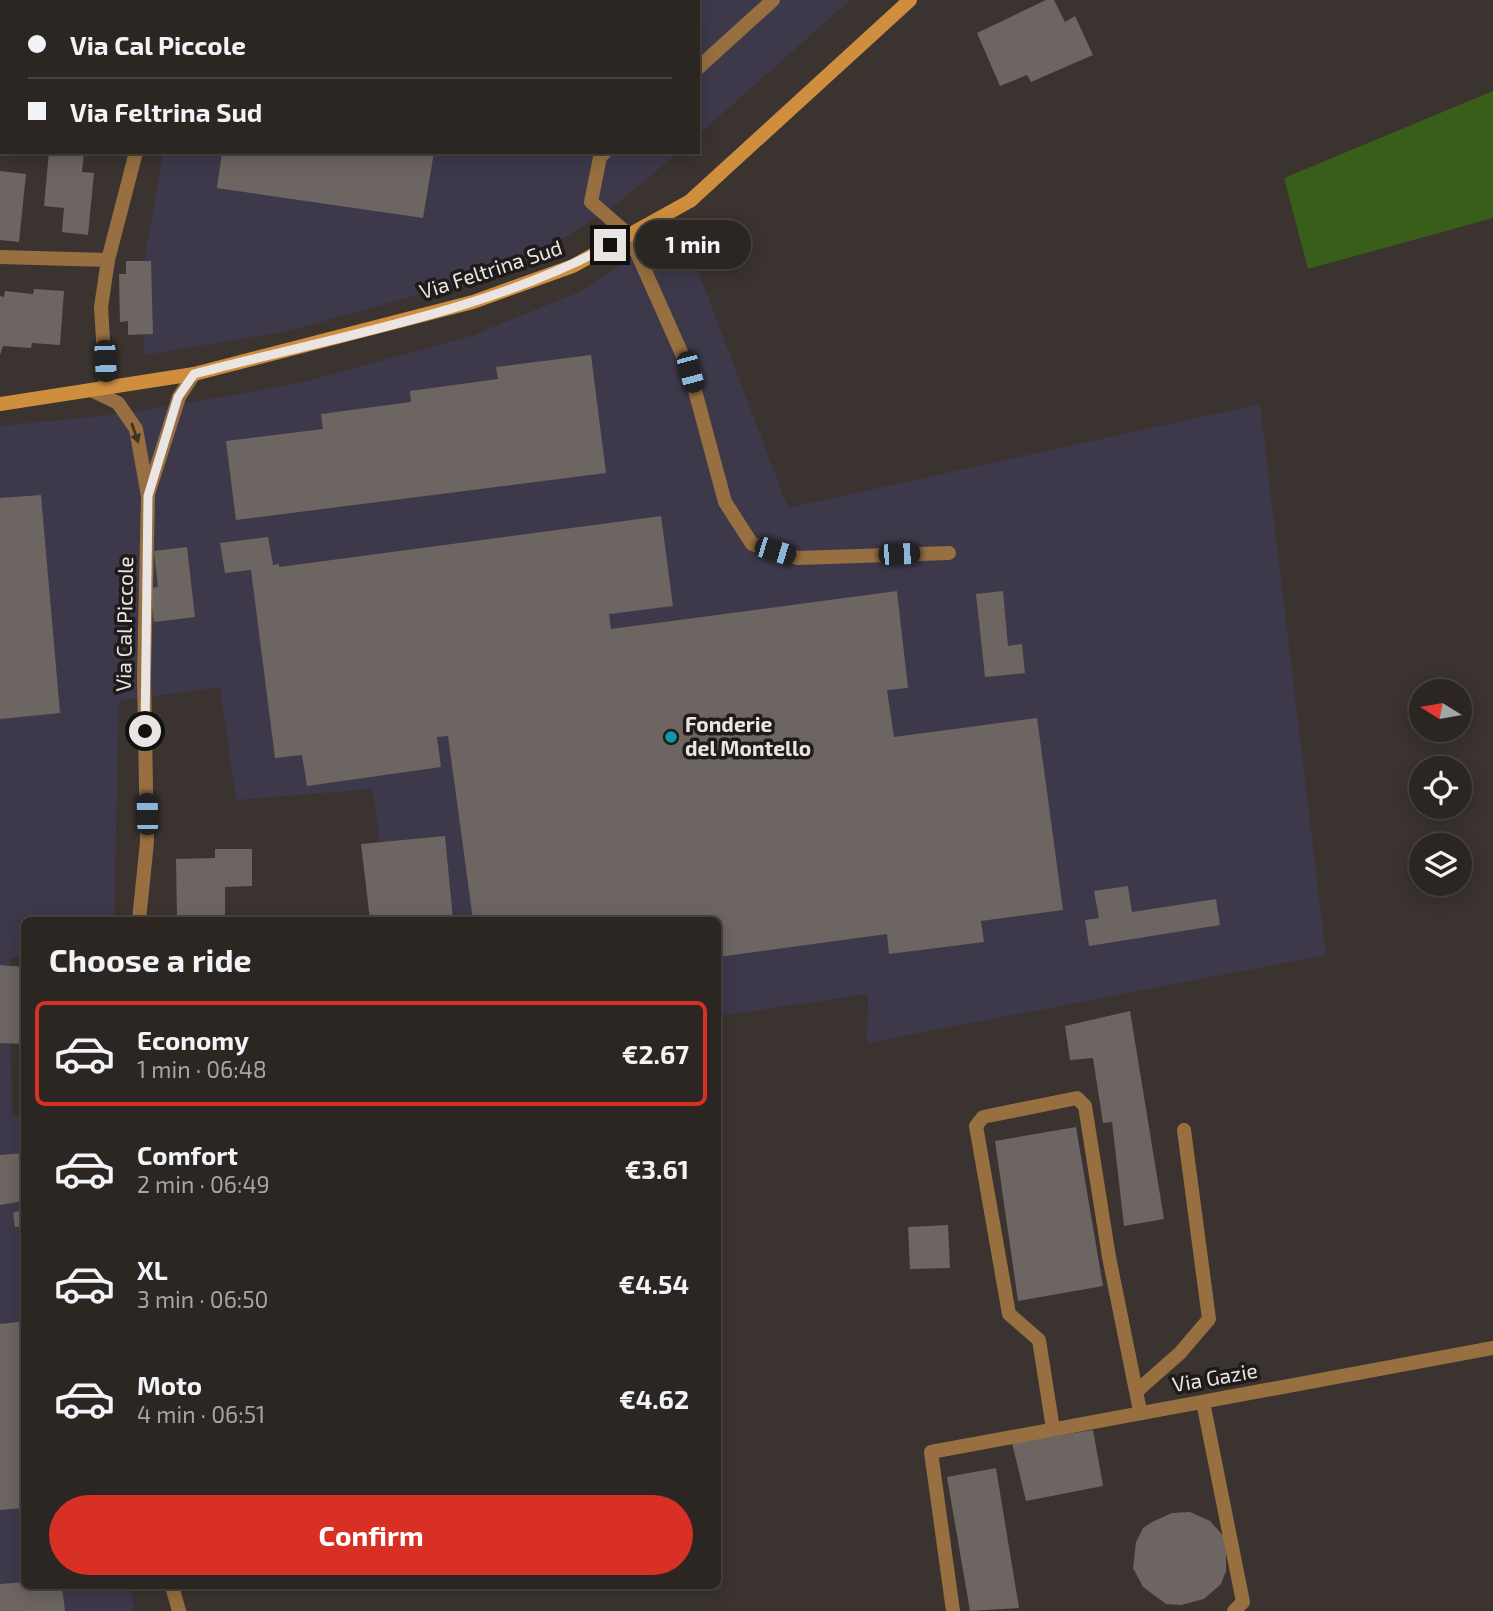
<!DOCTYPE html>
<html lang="en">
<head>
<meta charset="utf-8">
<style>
	:root { --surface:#2c2623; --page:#342e2b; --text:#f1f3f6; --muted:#a6a5a6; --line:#484341; --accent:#d93025 }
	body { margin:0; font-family:"Exo 2",sans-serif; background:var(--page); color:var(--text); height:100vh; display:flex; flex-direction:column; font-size:26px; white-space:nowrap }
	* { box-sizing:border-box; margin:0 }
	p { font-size:23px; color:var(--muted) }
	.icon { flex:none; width:38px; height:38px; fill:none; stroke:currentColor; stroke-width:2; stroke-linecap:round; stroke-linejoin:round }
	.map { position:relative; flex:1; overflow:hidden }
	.panel { position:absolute; left:21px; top:917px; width:700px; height:672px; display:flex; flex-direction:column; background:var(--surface); border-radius:10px; box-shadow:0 4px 18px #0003,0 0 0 2px var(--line) }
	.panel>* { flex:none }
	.hud { position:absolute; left:0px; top:0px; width:700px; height:154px; box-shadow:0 4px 18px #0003,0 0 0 2px var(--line); display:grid; align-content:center; height:154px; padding:0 28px; background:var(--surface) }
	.needle { width:46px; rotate:281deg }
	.tools { position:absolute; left:1409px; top:679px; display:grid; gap:14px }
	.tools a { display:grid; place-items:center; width:63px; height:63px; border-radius:50%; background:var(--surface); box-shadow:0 4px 18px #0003,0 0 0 2px var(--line); font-size:35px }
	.end { position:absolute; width:32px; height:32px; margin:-16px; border:9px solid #eae5e3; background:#111; box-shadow:0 0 0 4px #111 }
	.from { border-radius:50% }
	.bubble { position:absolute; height:49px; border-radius:24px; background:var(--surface); box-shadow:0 4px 18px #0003,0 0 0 2px var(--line); font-size:23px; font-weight:700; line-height:49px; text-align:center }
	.car { position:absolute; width:21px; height:42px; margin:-21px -10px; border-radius:9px; box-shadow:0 0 5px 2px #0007; background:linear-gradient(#222 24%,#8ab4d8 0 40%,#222 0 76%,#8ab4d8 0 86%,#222 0) }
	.hud b { display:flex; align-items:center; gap:24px; height:66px; font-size:26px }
	.hud b+b { border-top:2px solid var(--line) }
	.hud i { width:18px; height:18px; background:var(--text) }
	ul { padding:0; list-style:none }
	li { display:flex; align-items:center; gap:21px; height:105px; margin:0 14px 10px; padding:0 14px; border:4px solid transparent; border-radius:10px }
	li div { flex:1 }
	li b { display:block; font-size:26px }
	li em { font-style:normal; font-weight:700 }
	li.active { border-color:var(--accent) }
	li>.icon { width:63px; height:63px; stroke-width:1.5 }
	h2 { padding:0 28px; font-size:32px; line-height:84px }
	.action { display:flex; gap:14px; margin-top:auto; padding:14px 28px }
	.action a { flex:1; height:80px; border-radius:42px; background:var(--accent); color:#fff; font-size:28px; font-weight:700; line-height:80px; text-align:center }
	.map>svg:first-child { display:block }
	.industrial { fill:#3d394b }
	.green { fill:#385e19 }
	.building { fill:#6c6561 }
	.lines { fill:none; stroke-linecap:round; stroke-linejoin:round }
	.lane { stroke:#976f40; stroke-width:14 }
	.street { stroke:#976f40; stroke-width:14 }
	.secondary { stroke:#cf8e3e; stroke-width:14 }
	.oneway { fill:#423425 }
	.route { stroke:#eae5e3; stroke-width:9 }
	.culture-dot { fill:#0f9aa8; stroke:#1e1b1a; stroke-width:2.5 }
	.labels { text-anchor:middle; stroke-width:7; stroke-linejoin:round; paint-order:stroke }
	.street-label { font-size:21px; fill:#eae5e3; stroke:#1e1b1a }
	.poi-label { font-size:21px; font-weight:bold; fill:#eae5e3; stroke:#1e1b1a; text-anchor:start }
</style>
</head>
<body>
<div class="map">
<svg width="1493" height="1611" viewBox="0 0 1493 1611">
	<rect width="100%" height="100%" fill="#3a332f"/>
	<g class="industrial">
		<polygon points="196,0 850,0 698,135 698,2"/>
		<polygon points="163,152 679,152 618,203 554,244 453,285 288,331 144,355 143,268"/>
		<polygon points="680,223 788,508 1260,404 1326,955 867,1043 868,994 718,1016 718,920 392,920 372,789 236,800 220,687 119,701 114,920 24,920 24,955 10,959 12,1115 24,1118 24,1204 20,1205 24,1273 24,1586 131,1586 134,1611 0,1611 0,426 129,413 300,383 471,336 579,292 650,247"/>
	</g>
	<polygon class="green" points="1493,91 1493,218 1308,269 1284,178"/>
	<g class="building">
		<polygon points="1046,0 1054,0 1065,22 1075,16 1093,55 1031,82 1027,75 1000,86 977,33"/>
		<polygon points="49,152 84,152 82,172 94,173 88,235 62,232 64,208 44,206"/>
		<polygon points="222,152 434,152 423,218 217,188"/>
		<polygon points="0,171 26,174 19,242 0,240"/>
		<polygon points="126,261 151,261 153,334 128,335 128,321 120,322 119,274 126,274"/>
		<polygon points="34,289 64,291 60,345 32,343 31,348 3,346 0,355 0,296 4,297 5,291 33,294"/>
		<polygon points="591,355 606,473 236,520 226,441 323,429 321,414 411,402 410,391 498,379 496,367"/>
		<polygon points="41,495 60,713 0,719 0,498"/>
		<polygon points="661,516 673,606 609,614 611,629 897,591 908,688 887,690 894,737 1037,718 1063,910 981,921 984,942 889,954 887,934 718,957 718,920 473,920 448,736 437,737 441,767 307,786 302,755 275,758 251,570 225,573 220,543 268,537 273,565 279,564 279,567"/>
		<polygon points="187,547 195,617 154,622 150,588 158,587 154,551"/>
		<polygon points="1003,591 1008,646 1022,644 1025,673 985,677 976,594"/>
		<polygon points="445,836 453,920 370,920 361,844"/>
		<polygon points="215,849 252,849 252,886 225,887 225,920 177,920 176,859 215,858"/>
		<polygon points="1128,886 1132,912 1216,899 1220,925 1089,946 1085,920 1099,918 1094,891"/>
		<polygon points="0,965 24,967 24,1044 0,1043"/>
		<polygon points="1130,1011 1164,1219 1124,1226 1112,1122 1103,1123 1093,1058 1070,1060 1065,1026"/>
		<polygon points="1076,1127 1103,1286 1018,1301 995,1141"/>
		<polygon points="24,1153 24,1201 0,1205 0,1155"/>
		<polygon points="24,1204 24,1227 15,1227 13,1213 21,1210 21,1205"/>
		<polygon points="948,1225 950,1268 910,1269 908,1227"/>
		<polygon points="19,1322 24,1383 24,1508 0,1510 0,1324"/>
		<polygon points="1093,1430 1103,1486 1026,1501 1012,1443"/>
		<polygon points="996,1468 1019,1608 970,1611 947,1477"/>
		<polygon points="1190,1512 1210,1521 1226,1539 1226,1571 1221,1584 1204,1599 1181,1605 1166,1604 1143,1587 1133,1568 1136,1542 1143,1528 1152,1522 1172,1513"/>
		<polygon points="24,1582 24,1586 62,1586 65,1611 0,1611 0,1584"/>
	</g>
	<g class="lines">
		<g class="lane">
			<polyline points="698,68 773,0"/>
			<polyline points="605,152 600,157 591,202 629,235 690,372 725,502 752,544 798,558 949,553"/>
			<polyline points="1138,1390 1180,1353 1209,1319 1184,1130"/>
			<polyline points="1203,1402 1243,1602 1234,1611"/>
			<polyline points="1053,1429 1039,1340 1009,1314 976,1126 983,1117 1077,1098 1085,1106 1109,1257 1140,1411"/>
			<polyline points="953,1611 931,1452 1493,1348"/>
		</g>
		<g class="street">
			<polyline points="174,2 174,0"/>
			<polyline points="0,10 2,10"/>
			<polyline points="0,257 108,260"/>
			<polyline points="106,388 101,307 108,260 136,152"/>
			<polyline points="91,390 118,403 136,429 148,496 144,676 147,842 139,920"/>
			<polyline points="148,494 179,397 194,374"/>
			<polyline points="172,1586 179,1611"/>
		</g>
		<polyline class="secondary" points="0,404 194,374 473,302 573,266 690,201 910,0"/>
	</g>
	<defs><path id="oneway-solid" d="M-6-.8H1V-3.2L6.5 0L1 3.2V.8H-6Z" transform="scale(1.75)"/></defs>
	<use class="oneway" href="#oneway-solid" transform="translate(135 433) rotate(71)"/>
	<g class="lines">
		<path class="route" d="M145,731L148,496L178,397L194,374C329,338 488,312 610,245"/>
	</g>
	<circle class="culture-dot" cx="671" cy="737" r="7"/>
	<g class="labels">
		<g class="street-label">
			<text transform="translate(491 270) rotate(-18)" y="7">Via Feltrina Sud</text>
			<text transform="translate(125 624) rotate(-89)" y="7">Via Cal Piccole</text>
			<text transform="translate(1215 1378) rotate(-10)" y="7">Via Gazie</text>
		</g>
		<g class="poi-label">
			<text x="685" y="732">Fonderie<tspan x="685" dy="24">del Montello</tspan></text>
		</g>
	</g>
</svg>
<div class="tools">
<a><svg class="needle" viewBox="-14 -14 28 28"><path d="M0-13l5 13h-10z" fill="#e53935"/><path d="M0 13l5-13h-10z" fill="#a6a5a6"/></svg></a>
<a><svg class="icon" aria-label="locate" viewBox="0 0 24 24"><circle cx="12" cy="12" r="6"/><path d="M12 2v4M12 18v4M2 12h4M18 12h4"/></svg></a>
<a><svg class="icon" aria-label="layers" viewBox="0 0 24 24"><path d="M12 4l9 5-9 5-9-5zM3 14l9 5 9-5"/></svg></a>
</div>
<i class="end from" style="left:145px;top:731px"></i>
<i class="end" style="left:610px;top:245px"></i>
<div class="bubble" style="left:635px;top:220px;width:116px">1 min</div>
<i class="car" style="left:105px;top:361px;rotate:177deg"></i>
<i class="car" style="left:690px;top:372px;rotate:165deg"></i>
<i class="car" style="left:775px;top:551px;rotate:107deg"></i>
<i class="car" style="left:899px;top:554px;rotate:88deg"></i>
<i class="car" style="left:147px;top:814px;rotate:359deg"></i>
<div class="hud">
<b><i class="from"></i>Via Cal Piccole</b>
<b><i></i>Via Feltrina Sud</b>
</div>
<section class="panel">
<h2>Choose a ride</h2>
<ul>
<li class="active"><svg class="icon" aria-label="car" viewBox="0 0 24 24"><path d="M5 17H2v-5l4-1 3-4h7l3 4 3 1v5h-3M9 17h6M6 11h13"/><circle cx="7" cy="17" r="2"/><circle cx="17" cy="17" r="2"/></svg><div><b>Economy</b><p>1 min · 06:48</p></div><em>€2.67</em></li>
<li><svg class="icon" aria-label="car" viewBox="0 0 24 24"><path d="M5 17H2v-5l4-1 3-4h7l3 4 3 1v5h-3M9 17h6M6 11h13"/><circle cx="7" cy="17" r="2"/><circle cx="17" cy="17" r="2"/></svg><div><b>Comfort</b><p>2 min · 06:49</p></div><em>€3.61</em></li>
<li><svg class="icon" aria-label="car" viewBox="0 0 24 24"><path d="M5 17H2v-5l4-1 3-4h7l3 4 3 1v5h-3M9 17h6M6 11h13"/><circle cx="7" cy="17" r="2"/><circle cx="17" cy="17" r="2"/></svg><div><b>XL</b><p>3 min · 06:50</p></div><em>€4.54</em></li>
<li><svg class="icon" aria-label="car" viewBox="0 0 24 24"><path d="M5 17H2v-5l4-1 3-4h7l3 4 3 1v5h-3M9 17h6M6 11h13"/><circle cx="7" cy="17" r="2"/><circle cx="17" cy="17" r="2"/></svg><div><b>Moto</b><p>4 min · 06:51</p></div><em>€4.62</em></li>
</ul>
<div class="action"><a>Confirm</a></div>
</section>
</div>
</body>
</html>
